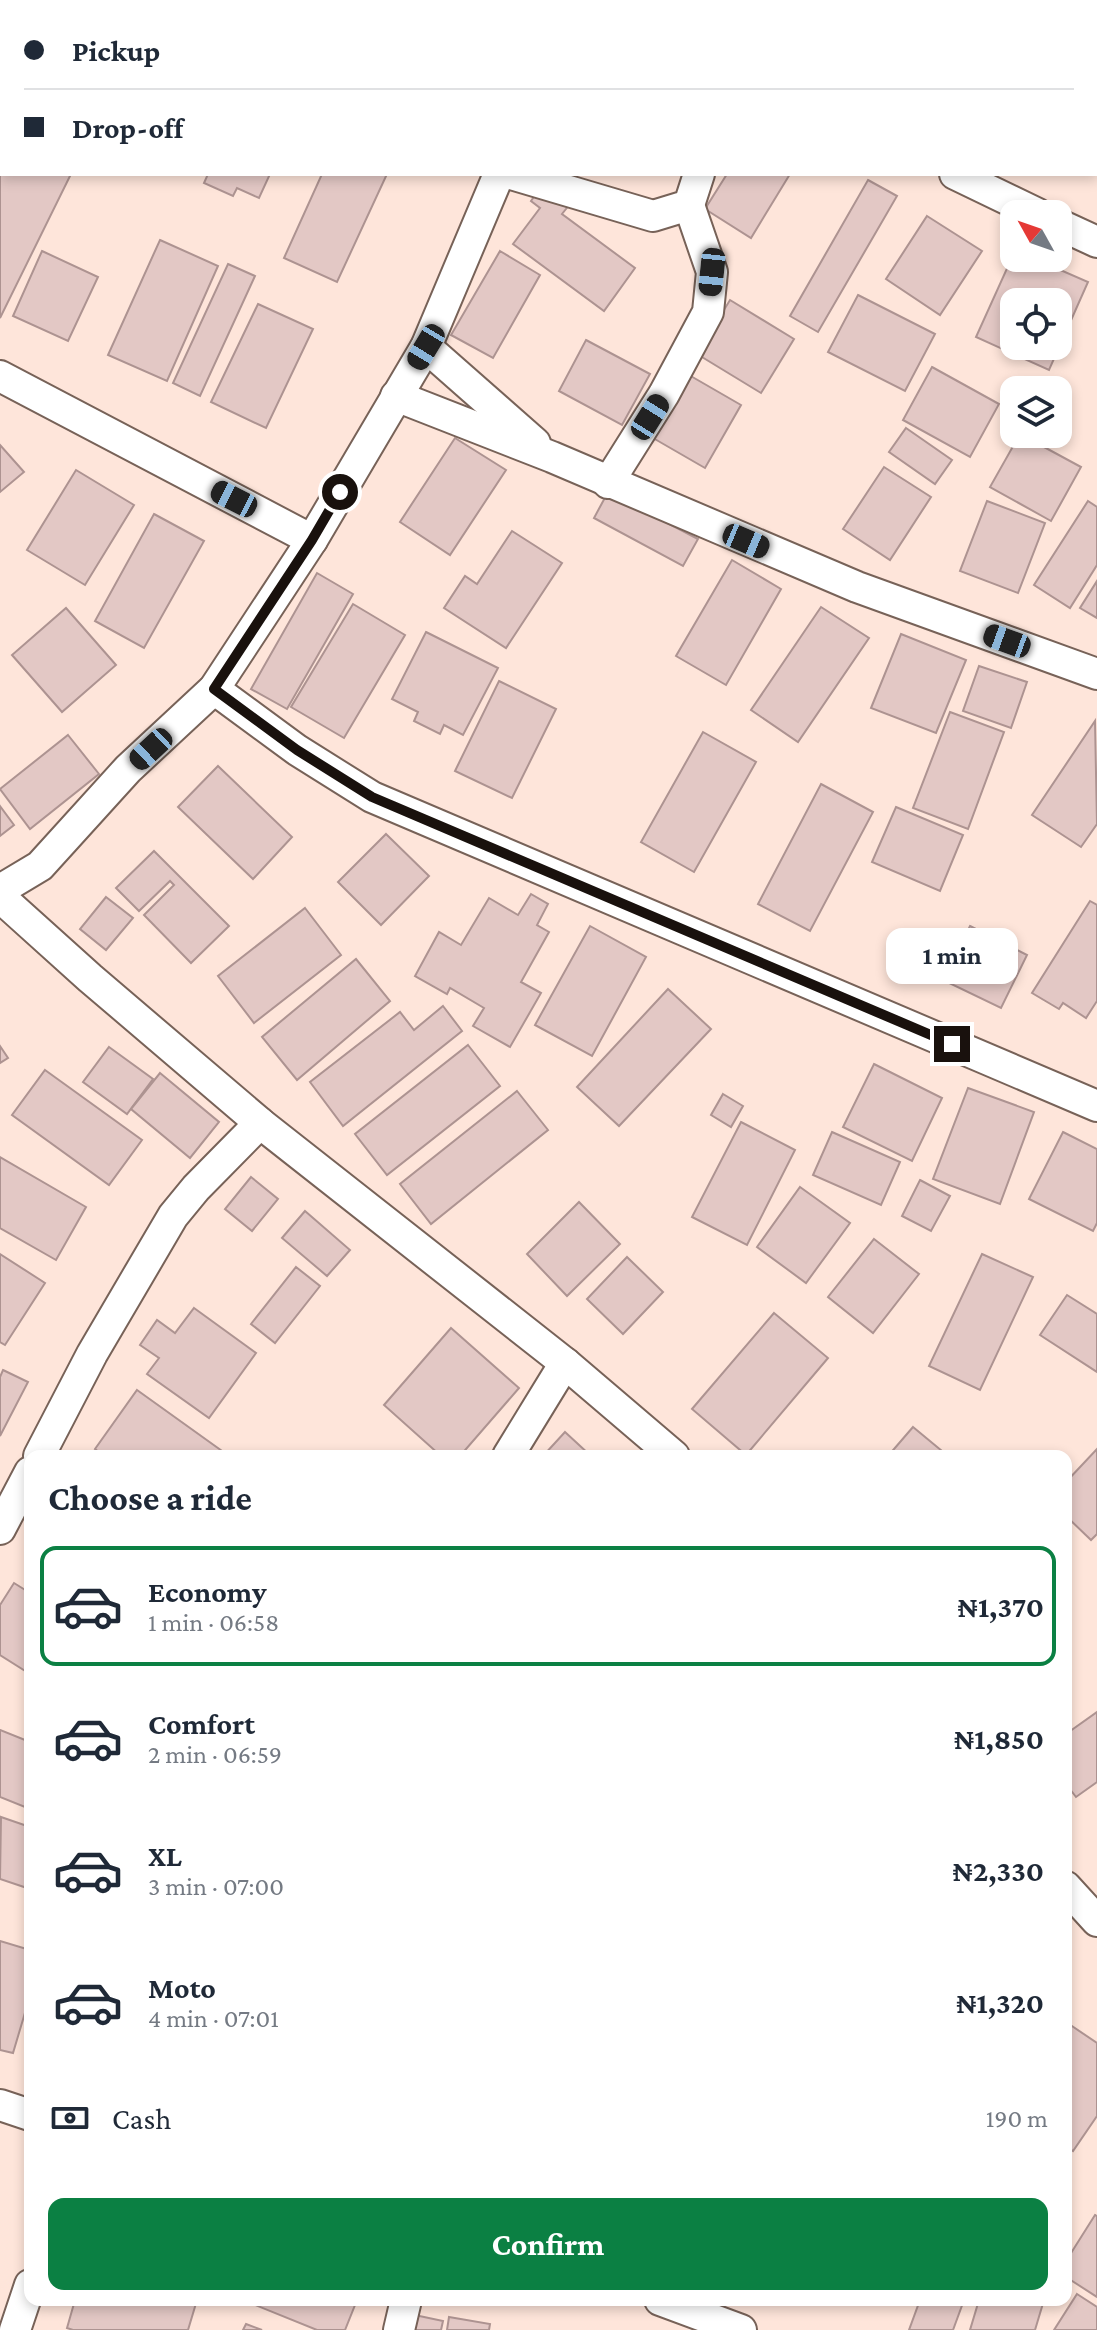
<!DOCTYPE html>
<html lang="en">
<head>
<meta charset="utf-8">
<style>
	:root { --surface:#fff; --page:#f6f6f7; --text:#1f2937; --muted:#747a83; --line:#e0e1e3; --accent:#0b8043 }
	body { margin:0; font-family:"Crimson Pro",serif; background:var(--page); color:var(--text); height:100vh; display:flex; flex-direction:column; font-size:30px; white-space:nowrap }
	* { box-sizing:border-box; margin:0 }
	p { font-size:26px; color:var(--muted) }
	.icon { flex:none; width:44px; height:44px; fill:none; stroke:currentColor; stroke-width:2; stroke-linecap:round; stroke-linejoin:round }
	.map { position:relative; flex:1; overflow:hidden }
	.drawer { position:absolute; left:24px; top:1450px; width:1048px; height:856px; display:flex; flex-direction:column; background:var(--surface); border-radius:16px; box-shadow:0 4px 12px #0003 }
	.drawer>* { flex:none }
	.top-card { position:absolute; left:0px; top:0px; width:1098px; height:176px; box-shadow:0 4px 12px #0003; display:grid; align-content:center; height:176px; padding:0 24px; background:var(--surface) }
	.needle { width:52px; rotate:310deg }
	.controls { position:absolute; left:1000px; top:200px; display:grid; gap:16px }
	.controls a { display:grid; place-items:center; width:72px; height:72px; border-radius:16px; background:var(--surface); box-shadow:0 4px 12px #0003; font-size:40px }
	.end { position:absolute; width:36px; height:36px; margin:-18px; border:10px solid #19110d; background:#fff; box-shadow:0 0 0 4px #fff }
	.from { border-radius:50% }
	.bubble { position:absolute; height:56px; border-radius:16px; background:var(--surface); box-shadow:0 4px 12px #0003; font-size:26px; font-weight:700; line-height:56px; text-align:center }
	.car { position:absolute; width:24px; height:48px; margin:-24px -12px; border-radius:10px; box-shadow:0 0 6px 2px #0007; background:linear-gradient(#222 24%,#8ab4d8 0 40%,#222 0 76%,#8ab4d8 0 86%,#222 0) }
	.top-card b { display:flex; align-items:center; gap:28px; height:76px; font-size:30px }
	.top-card b+b { border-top:2px solid var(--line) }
	.top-card i { width:20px; height:20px; background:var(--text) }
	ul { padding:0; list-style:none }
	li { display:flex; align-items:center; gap:24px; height:120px; margin:0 16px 12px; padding:0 8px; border:4px solid transparent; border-radius:16px }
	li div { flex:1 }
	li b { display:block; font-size:30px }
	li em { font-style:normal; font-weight:700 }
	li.active { border-color:var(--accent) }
	li>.icon { width:72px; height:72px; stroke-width:1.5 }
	h2 { padding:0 24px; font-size:36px; line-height:96px }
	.pay { display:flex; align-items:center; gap:20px; height:88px; padding:0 24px; font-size:30px }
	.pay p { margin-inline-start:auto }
	.button { display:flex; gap:16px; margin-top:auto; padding:16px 24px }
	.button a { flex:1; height:92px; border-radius:16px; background:var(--accent); color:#fff; font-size:32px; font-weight:700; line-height:92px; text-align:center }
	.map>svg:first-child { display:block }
	.building { fill:#e3c8c5; stroke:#ad9391; stroke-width:2; fill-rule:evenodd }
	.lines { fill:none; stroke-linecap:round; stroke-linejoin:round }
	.minor-casing { stroke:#776258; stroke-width:34 }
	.minor { stroke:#fff; stroke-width:30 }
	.route { stroke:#19110d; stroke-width:10 }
</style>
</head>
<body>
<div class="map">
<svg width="1097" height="2330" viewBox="0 0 1097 2330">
	<rect width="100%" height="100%" fill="#fee5da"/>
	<g class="building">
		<polygon points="278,0 334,0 332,2"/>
		<polygon points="352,0 398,0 351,2"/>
		<polygon points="495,0 566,0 494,2"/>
		<polygon points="697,0 760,0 696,2"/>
		<polygon points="800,0 857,0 861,2 799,2"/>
		<polygon points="1096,49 1097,49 1096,155"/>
		<polygon points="0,124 2,174 71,174 0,318"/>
		<polygon points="208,174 270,174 259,198 237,188 233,196 204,183"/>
		<polygon points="322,174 387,174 337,282 284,258"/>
		<polygon points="727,174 790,174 751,238 705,209"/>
		<polygon points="868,180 897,196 818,332 790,316"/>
		<polygon points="543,184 570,204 562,214 635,268 604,311 513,244 540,208 531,201"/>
		<polygon points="927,216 982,251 940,315 886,279"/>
		<polygon points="160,240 218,266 167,381 108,355"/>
		<polygon points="42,251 98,277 68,341 13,316"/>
		<polygon points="500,251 540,275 493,358 451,335"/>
		<path d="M1014,253V258H1033L1088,282L1049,370L976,337ZM1014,302H1058V346H1014Z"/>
		<polygon points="228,264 255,276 200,396 173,383"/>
		<polygon points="858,295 935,334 905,391 828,352"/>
		<polygon points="730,300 794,339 761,393 697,354"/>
		<polygon points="258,304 313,329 266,428 211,402"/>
		<polygon points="586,340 650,374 622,425 559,391"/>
		<polygon points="932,367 999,404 970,457 903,420"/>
		<polygon points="689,375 741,405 705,468 653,438"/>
		<polygon points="906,428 952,460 935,484 889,452"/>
		<polygon points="1020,434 1081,467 1051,521 990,487"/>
		<polygon points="455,438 506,470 450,555 400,522"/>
		<polygon points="0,445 24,472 0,492"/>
		<polygon points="884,467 931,497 890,560 843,529"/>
		<polygon points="76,470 134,505 85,585 27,550"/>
		<polygon points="608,492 698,539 683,566 594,518"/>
		<polygon points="987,501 1045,523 1018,593 960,571"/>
		<polygon points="1088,501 1097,507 1097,565 1070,608 1034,585"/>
		<polygon points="154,514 204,541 144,648 95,621"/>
		<polygon points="512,531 562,563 506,648 444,608 465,576 477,584"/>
		<polygon points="732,560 781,589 726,685 676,656"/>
		<polygon points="317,573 353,594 287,709 251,689"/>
		<polygon points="1097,581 1097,618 1080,608"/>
		<polygon points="353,604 405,635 344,738 291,707"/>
		<polygon points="821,607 869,638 798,742 751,710"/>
		<polygon points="66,608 116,665 62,712 12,655"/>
		<polygon points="426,632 498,668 463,735 444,725 440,734 414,721 418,712 392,699"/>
		<polygon points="901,634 966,660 936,733 871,708"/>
		<polygon points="979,666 1027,682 1011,728 963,711"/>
		<polygon points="499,681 556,709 512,798 455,771"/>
		<polygon points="950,712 1004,732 968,829 913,808"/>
		<polygon points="1095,721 1097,824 1081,847 1032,815"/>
		<polygon points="703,732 756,762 694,872 641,842"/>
		<polygon points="68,735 99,774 30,829 0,789"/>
		<polygon points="218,766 292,837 253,879 178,807"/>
		<polygon points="821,784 873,812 810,931 758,904"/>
		<polygon points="0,806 14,825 0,836"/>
		<polygon points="896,807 963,835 940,891 872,862"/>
		<polygon points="386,834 429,876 381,925 338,882"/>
		<polygon points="154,851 229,926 191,963 144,915 174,885 170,881 139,911 116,888"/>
		<polygon points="531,894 548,904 537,925 549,932 521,982 541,993 510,1047 473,1026 484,1008 450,988 447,994 415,976 439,932 461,945 489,898 518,915"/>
		<polygon points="106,897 133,918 106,950 80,929"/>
		<polygon points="1090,901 1097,905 1097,1001 1086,1018 1063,1003 1059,1009 1032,993"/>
		<polygon points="305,908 341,955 254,1023 218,976"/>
		<polygon points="590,926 646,957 592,1056 535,1025"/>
		<polygon points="970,926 1027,955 1001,1008 943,980"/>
		<polygon points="356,959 390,1001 297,1080 262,1037"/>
		<polygon points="668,989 711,1029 619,1126 577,1087"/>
		<polygon points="443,1006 462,1031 343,1126 310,1082 400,1012 414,1030"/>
		<polygon points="468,1045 500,1086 387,1175 355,1134"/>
		<polygon points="0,1046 8,1058 0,1063"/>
		<polygon points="109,1047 153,1079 127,1114 83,1082"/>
		<polygon points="874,1064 942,1098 912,1161 843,1127"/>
		<polygon points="45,1070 142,1140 109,1185 12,1115"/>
		<polygon points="160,1073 219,1122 190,1158 131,1109"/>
		<polygon points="968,1088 1034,1112 1000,1204 933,1179"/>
		<polygon points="517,1091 548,1130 431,1224 400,1184"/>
		<polygon points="723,1094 743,1106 731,1127 711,1115"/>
		<polygon points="741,1122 795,1150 747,1245 692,1217"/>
		<polygon points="832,1132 900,1162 881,1205 813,1175"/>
		<polygon points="1063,1132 1097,1149 1097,1223 1093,1231 1029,1199"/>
		<polygon points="0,1157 86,1207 56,1260 0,1228"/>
		<polygon points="251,1177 278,1199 252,1231 225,1209"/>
		<polygon points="920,1180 950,1196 931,1231 902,1216"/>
		<polygon points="800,1187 850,1223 806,1283 757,1247"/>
		<polygon points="579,1202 620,1244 567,1296 527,1254"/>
		<polygon points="305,1211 350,1250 327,1276 282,1238"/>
		<polygon points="874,1239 919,1274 873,1333 828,1297"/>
		<polygon points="0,1254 45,1283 5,1345 0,1342"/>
		<polygon points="982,1254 1033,1277 980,1390 929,1366"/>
		<polygon points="627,1257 663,1292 623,1334 587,1299"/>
		<polygon points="296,1267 320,1286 275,1343 251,1324"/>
		<polygon points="1067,1295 1097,1314 1097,1372 1040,1335"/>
		<polygon points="194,1308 256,1353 209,1418 147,1374 159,1358 140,1345 157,1320 175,1333"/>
		<polygon points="774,1313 828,1358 746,1455 692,1409"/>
		<polygon points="451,1328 519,1388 460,1456 441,1456 384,1405"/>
		<polygon points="3,1370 28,1382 0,1436 0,1377"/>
		<polygon points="137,1390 229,1456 104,1456 95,1449"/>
		<polygon points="913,1427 948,1456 888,1456"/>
		<polygon points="565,1432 591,1456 543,1456"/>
		<polygon points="1097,1449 1097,1534 1091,1540 1066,1516 1066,1482"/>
		<polygon points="14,1583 30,1593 30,1674 0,1655 0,1605"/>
		<polygon points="1097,1712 1097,1782 1076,1797 1066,1784 1066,1734"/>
		<polygon points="0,1730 30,1742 30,1809 0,1797"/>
		<polygon points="1,1817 30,1827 30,1889 0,1879"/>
		<polygon points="0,1941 30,1950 30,1996 13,2053 0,2050"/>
		<polygon points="1066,2022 1097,2043 1097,2116 1073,2151 1066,2146"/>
		<polygon points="1095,2215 1097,2216 1097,2297 1066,2277 1066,2261"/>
		<polygon points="1077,2294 1097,2307 1097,2330 1054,2330"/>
		<polygon points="75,2300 197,2300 188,2330 73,2330 67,2328"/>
		<polygon points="243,2300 357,2300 345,2330 317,2330"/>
		<polygon points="920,2300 964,2300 953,2330 909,2330"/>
		<polygon points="979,2300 1044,2300 1035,2330 970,2330"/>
		<polygon points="410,2314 443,2321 441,2330 407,2330"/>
		<polygon points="449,2317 490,2324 489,2330 447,2330"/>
		<polygon points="246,2324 262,2330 243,2330"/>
	</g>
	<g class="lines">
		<defs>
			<g id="minor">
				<polyline points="141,0 146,2"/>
				<polyline points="511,174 653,216 689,205 699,174"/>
				<polyline points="955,174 1038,214"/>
				<polyline points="1058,224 1097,242"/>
				<polyline points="426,347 535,443"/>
				<polyline points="0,376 312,540"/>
				<polyline points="396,396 552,457 857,587 1097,674"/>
				<polyline points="608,483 664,394 708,312 712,272 689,205"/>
				<polyline points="214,689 297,750 372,797 1097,1106"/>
				<polyline points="0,890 40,866 128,769 214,689 312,540 426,347 499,174"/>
				<polyline points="0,897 90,978 260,1123 565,1363 674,1456"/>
				<polyline points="39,1456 92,1354 173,1216 196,1188 260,1123"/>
				<polyline points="508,1456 565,1363"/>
				<polyline points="0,1529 30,1472"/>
				<polyline points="1066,1887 1097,1921"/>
				<polyline points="0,2105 30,2115"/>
				<polyline points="660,2300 741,2330"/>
				<polyline points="15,2330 30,2285"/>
				<polyline points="399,2330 406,2300"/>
			</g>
		</defs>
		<use href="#minor" class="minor-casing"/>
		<use href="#minor" class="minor"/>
	</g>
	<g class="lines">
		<polyline class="route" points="340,492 312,540 214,689 297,750 372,797 952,1044"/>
	</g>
</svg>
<div class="controls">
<a><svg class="needle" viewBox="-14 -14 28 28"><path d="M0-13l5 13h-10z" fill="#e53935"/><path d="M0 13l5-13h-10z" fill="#747a83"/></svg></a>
<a><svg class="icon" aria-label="locate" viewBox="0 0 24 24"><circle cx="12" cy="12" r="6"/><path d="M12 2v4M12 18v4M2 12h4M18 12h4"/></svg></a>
<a><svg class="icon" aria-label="layers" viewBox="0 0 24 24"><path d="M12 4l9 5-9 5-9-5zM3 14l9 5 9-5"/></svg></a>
</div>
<i class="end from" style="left:340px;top:492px"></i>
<i class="end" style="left:952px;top:1044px"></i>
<div class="bubble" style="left:886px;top:928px;width:132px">1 min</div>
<i class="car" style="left:712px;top:272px;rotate:186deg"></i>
<i class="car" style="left:426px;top:347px;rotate:211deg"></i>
<i class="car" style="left:650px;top:417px;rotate:32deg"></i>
<i class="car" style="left:234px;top:499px;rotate:297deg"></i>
<i class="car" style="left:746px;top:541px;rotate:113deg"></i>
<i class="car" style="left:1007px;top:641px;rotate:290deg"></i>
<i class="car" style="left:151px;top:749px;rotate:227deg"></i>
<div class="top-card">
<b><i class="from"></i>Pickup</b>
<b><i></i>Drop-off</b>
</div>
<section class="drawer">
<h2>Choose a ride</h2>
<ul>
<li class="active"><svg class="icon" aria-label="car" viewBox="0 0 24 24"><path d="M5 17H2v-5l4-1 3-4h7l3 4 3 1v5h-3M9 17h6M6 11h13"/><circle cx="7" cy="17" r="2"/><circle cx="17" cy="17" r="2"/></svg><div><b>Economy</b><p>1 min · 06:58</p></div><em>₦1,370</em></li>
<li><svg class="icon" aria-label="car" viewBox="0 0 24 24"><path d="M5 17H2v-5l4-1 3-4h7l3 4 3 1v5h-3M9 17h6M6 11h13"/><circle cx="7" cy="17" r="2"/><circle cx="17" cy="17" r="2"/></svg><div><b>Comfort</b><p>2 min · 06:59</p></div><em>₦1,850</em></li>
<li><svg class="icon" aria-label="car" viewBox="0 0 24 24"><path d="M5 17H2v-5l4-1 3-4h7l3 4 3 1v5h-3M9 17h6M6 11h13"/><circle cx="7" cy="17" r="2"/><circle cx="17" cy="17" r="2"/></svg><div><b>XL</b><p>3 min · 07:00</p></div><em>₦2,330</em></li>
<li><svg class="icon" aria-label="car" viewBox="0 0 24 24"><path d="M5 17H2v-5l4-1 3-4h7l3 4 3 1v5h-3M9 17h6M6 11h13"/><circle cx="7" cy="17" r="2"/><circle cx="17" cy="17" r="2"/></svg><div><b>Moto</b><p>4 min · 07:01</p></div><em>₦1,320</em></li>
</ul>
<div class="pay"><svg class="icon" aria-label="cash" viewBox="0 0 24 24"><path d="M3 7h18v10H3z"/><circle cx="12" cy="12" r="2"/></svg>Cash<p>190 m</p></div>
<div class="button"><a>Confirm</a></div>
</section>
</div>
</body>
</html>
